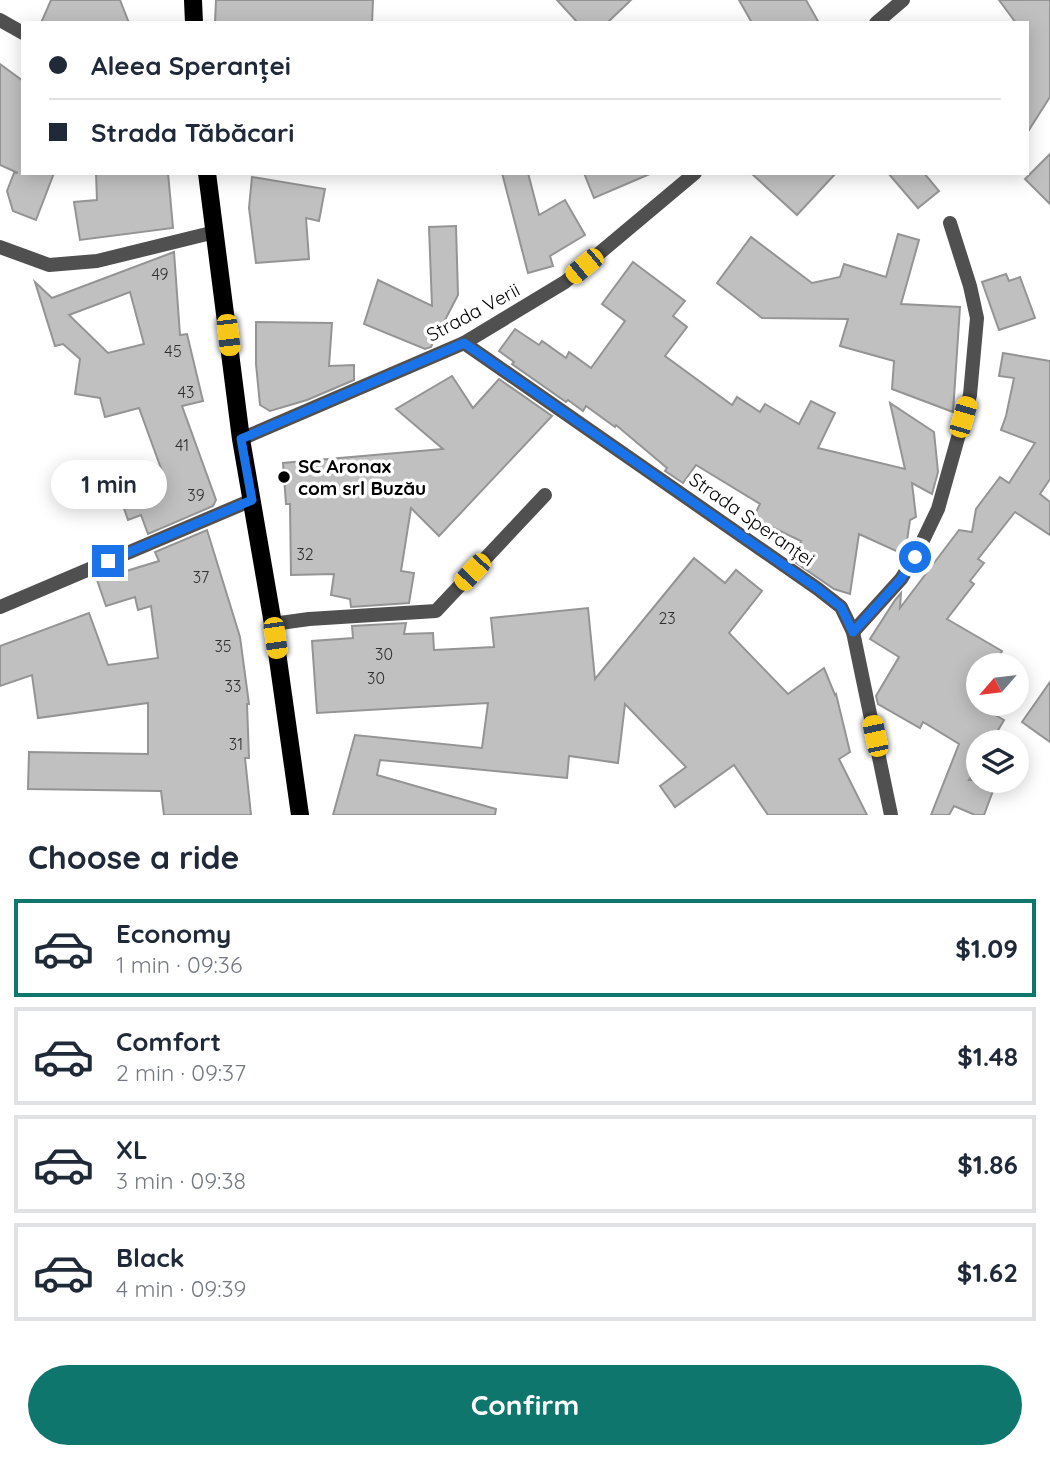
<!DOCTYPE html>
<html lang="en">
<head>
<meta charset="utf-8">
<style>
	:root { --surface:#fff; --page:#f6f6f7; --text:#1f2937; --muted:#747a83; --line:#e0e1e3; --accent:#0f766e }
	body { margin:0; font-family:Quicksand,sans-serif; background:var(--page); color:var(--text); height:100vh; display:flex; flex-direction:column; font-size:26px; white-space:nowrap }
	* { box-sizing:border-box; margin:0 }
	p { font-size:23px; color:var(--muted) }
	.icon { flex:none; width:38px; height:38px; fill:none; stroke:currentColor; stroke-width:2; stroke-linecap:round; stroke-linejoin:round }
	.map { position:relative; height:815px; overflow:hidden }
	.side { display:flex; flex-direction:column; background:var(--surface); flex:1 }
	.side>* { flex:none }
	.hud { position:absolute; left:21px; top:21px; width:1008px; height:154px; border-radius:0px; box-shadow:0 4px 18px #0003; display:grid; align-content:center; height:154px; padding:0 28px; background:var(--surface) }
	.needle { width:46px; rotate:242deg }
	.controls { position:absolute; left:966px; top:653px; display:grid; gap:14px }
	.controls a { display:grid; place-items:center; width:63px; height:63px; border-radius:50%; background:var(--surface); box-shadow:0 4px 18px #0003; font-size:35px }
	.end { position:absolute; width:32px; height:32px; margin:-16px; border:9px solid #1a73e8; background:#fff; box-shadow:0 0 0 4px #fff }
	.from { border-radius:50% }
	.bubble { position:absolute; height:49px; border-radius:24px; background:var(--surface); box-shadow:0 4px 18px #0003; font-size:23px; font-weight:700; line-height:49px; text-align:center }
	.car { position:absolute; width:21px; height:42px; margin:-21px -10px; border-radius:9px; box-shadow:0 0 5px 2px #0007; background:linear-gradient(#f5c518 24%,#345 0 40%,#f5c518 0 76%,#345 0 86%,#f5c518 0) }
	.hud b { display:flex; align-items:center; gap:24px; height:66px; font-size:26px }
	.hud b+b { border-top:2px solid var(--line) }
	.hud i { width:18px; height:18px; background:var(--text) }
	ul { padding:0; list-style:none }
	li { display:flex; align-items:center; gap:21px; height:98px; margin:0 14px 10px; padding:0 14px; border:4px solid var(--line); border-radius:0px }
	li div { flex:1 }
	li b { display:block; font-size:26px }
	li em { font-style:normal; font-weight:700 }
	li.current { border-color:var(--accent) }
	li>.icon { width:63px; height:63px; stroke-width:1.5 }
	h2 { padding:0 28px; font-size:32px; line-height:84px }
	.button { display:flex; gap:14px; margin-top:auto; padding:14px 28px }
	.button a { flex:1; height:80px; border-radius:42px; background:var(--accent); color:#fff; font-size:28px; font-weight:700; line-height:80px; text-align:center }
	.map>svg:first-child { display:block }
	.building { fill:#c0c0c0; stroke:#949494; stroke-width:2; fill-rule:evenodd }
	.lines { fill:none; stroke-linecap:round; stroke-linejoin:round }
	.lane { stroke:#505050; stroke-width:14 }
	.street { stroke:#505050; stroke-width:14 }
	.primary { stroke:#000; stroke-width:18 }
	.route { stroke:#1a73e8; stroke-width:9 }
	.poi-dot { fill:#000; stroke:#fff; stroke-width:2.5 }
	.labels { text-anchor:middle; stroke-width:7; stroke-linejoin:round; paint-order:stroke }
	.number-label { font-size:16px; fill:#303030 }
	.street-label { font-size:19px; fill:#000; stroke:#fff }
	.poi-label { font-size:19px; font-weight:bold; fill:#000; stroke:#fff; text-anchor:start }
</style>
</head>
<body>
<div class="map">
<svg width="1050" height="815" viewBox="0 0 1050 815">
	<rect width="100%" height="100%" fill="#fff"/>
	<g class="building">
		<polygon points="51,0 120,0 129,23 41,23"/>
		<polygon points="216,0 373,0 372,23 215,23"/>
		<polygon points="557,0 631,0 607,23 578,23"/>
		<polygon points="739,0 806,0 819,23 752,23"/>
		<polygon points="999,0 1050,0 1050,97 1027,133 1027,23 1016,23"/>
		<polygon points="0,64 23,81 23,173 54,173 36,220 13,211 7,191 14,173 18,173 0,165"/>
		<polygon points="1050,154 1050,204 1025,179"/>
		<polygon points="96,173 168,173 173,228 80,240 74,202 97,200"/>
		<polygon points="502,173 528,173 539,215 565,200 585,235 550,256 553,266 528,273"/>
		<polygon points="584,173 652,173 594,198"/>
		<polygon points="751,173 836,173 797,215"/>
		<polygon points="888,173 924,173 939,191 918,208"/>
		<polygon points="252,177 325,189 319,221 306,218 309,259 256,263 249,208"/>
		<polygon points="456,226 458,295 431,347 425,349 364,324 378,280 432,306 429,227"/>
		<polygon points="898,234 919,240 901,304 960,307 953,412 892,389 894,361 840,346 848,319 762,318 717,283 751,237 812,283 840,277 844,264 886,277"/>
		<path d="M174,252L180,335L187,334L203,401L182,406L216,500L213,506L148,534L141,515L128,520L118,491L163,474L139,408L105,417L100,398L75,394L80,359L63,344L55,346L35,282L52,298ZM130,292L144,344L108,353L69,315Z"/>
		<polygon points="633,262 685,301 673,316 687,327 665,356 732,405 737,397 760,412 765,404 799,424 811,401 835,413 818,448 905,469 890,403 934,432 938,472 932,494 912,483 916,517 910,520 905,555 859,534 850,594 834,589 795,562 801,541 753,518 760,504 696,465 683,483 665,471 667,468 616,425 615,427 586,406 583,411 568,400 566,402 512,364 514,362 499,351 515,329 539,345 542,341 566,358 569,352 591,368 625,321 602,304"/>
		<polygon points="1006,274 1009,281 1020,277 1035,318 999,330 982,282"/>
		<polygon points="256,322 332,323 329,366 354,365 354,380 307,400 270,411 260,405 256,364"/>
		<polygon points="1003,353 1050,361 1050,479 1040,494 1050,502 1050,535 1015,512 978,559 984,563 970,581 974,584 947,619 1002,651 994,665 978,665 978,705 1004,720 991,742 978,742 978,764 969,780 997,780 984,815 975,815 954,806 949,815 931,815 959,744 923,722 920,728 878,704 876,696 899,657 870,639 895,600 901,593 900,608 959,530 972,532 976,509 1000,477 1009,483 1035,443 1001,430 1006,416 1014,378 999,376"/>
		<polygon points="452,376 473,408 499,379 552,416 439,536 411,508 401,571 414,573 409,603 351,607 350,599 331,595 334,574 291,575 290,504 286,504 283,463 443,449 396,409"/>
		<polygon points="207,530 240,637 249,704 247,704 249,758 245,758 251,815 164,815 161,791 28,789 29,752 148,754 148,703 38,718 32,675 0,686 0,646 89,613 108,665 158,658 151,606 138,610 135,597 106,606 97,580 159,561 155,552"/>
		<polygon points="694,558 725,583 736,570 762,591 729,633 788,694 824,668 835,695 836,694 850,752 839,759 867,815 768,815 734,765 675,807 660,786 686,767 625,704 618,763 569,756 567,778 380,760 377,775 496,809 495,815 333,815 355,735 482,748 488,703 317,713 312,641 353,638 352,626 406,623 404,634 433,633 434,650 494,647 491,618 588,608 595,679"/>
		<polygon points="1050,682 1050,742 1022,722"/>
	</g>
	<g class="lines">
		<polyline class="lane" points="273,624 309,619 436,611 545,495"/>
		<g class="street">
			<polyline points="0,20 23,33"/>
			<polyline points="876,23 903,0"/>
			<polyline points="0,247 49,265 97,261 215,232"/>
			<polyline points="464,343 818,589 841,607 853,632 891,815"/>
			<polyline points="241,439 464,343 565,282 695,173"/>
			<polyline points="0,607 252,500"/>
			<polyline points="853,632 901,579 915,557 938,509 970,395 977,318 970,286 950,223"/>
		</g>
		<g class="primary">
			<polyline points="193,0 194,23"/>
			<polyline points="207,173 241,439 273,624 300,815"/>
		</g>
	</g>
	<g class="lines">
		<polyline class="route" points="108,561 252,500 241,439 464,343 818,589 841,607 853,632 901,579 915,557"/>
	</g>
	<circle class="poi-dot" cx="284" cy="477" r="7"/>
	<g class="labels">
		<g class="number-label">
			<text x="160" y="280">49</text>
			<text x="173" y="357">45</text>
			<text x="186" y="398">43</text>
			<text x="182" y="451">41</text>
			<text x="196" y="501">39</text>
			<text x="305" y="560">32</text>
			<text x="201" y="583">37</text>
			<text x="667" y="624">23</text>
			<text x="223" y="652">35</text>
			<text x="384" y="660">30</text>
			<text x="376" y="684">30</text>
			<text x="233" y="692">33</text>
			<text x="236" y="750">31</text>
		</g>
		<g class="street-label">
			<text transform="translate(473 312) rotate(-28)" y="7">Strada Verii</text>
			<text transform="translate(752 519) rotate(35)" y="7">Strada Speranței</text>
		</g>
		<g class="poi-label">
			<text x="298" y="473">SC Aronax<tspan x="298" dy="22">com srl Buzău</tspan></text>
		</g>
	</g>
</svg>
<div class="controls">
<a><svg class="needle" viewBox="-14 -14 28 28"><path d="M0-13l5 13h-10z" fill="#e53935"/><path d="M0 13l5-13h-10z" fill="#747a83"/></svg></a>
<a><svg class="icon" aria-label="layers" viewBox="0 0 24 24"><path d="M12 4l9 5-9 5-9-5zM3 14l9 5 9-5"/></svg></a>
</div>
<i class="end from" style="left:915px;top:557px"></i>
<i class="end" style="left:108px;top:561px"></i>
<div class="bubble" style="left:51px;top:460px;width:116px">1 min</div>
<i class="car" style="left:584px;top:266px;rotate:230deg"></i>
<i class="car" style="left:228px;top:335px;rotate:173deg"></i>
<i class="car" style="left:963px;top:417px;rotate:16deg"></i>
<i class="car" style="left:472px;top:572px;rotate:223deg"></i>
<i class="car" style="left:275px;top:638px;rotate:172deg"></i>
<i class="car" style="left:875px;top:736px;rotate:348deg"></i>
<div class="hud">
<b><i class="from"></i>Aleea Speranței</b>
<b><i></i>Strada Tăbăcari</b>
</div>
</div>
<section class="side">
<h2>Choose a ride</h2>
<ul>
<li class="current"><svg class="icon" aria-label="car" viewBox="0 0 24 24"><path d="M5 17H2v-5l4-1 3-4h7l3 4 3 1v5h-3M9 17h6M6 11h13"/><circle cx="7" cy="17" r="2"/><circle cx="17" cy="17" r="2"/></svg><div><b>Economy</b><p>1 min · 09:36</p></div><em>$1.09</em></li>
<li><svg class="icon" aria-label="car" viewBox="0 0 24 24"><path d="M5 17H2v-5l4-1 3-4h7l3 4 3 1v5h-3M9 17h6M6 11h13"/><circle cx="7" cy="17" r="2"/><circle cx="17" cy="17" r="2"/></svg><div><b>Comfort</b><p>2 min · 09:37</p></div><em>$1.48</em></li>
<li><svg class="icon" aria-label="car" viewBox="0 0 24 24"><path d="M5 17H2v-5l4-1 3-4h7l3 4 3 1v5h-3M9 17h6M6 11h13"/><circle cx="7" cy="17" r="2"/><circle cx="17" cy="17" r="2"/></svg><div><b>XL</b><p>3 min · 09:38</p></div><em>$1.86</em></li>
<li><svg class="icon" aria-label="car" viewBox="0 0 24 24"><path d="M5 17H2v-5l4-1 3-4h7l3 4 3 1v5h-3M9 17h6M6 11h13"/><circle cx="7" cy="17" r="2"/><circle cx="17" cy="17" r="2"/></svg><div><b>Black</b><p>4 min · 09:39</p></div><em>$1.62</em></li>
</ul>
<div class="button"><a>Confirm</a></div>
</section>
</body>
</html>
